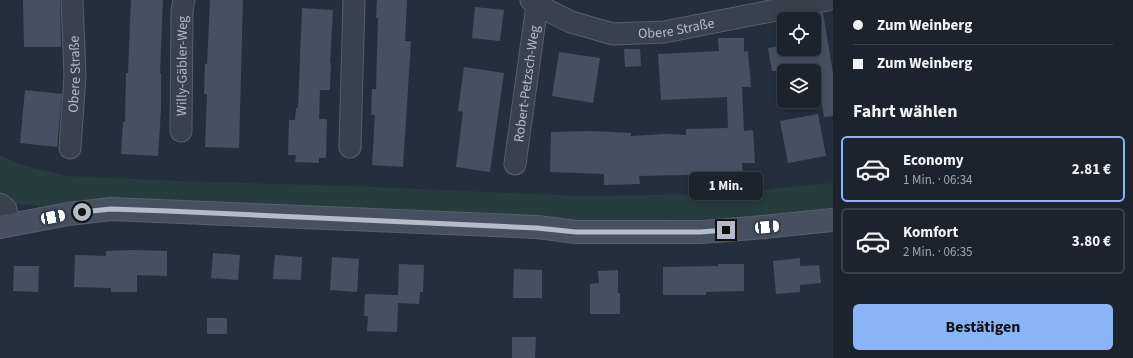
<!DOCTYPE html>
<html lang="de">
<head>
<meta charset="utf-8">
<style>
	:root { --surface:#1b232e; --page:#242b36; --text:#f1f3f6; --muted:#a0a4aa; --line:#39404a; --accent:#8ab4f8 }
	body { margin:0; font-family:"Source Sans 3",sans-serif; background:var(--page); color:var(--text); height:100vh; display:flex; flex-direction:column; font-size:15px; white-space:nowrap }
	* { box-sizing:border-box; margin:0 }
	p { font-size:13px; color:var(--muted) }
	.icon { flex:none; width:22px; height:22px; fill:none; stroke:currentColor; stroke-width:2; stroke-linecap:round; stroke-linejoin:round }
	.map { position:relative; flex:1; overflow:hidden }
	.panel { display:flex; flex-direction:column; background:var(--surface); width:300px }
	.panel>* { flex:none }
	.banner { display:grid; align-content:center; height:88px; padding:0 20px; background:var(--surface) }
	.tools { position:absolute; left:777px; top:12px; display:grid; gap:8px }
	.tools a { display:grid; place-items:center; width:44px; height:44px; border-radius:6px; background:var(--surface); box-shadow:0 2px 10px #0003,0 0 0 1px var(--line); font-size:20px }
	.end { position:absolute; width:18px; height:18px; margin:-9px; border:5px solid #b4bcc9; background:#111; box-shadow:0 0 0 2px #111 }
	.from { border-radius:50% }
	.bubble { position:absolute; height:28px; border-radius:6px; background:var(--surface); box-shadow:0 2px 10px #0003,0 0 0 1px var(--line); font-size:13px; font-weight:700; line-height:28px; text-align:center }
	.car { position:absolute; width:12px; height:24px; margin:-12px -6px; border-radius:5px; box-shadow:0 0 3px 1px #0007; background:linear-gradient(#fff 24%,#345 0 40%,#fff 0 76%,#345 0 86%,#fff 0) }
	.banner b { display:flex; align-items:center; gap:14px; height:38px; font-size:15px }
	.banner b+b { border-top:1px solid var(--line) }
	.banner i { width:10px; height:10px; background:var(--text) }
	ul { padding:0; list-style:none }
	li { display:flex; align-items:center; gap:12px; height:66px; margin:0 8px 6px; padding:0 12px; border:2px solid var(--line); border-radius:6px }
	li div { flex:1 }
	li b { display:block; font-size:15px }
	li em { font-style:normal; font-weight:700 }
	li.selected { border-color:var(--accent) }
	li>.icon { width:36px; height:36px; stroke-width:1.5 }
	h2 { padding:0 20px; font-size:18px; line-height:48px }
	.primary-button { display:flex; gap:8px; margin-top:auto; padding:8px 20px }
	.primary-button a { flex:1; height:46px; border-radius:6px; background:var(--accent); color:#111; font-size:16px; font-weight:700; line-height:46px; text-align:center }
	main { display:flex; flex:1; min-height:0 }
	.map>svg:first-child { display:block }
	.green { fill:#263c3f }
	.building { fill:#455162 }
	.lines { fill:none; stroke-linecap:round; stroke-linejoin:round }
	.street-casing { stroke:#565f6c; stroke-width:23 }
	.secondary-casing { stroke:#565f6c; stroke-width:24 }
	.street { stroke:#38414e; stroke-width:21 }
	.secondary { stroke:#465061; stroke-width:22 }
	.route { stroke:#b4bcc9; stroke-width:5 }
	.labels { text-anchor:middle; stroke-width:3.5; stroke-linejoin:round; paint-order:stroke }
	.street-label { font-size:14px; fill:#b4bcc9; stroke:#1d2633 }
</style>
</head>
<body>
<main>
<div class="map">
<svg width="833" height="358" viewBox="0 0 833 358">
	<rect width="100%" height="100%" fill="#242f3e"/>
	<polygon class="green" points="0,155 18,164 67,176 181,181 352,186 580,196 718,194 833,183 833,209 752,218 566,222 78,202 44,206 17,204 0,195"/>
	<g class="building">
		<polygon points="23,0 60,0 61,47 24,47"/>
		<polygon points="131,0 163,0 160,73 161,73 161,110 158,156 121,154 123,122 125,122 126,73 128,73"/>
		<polygon points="210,0 243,0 239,148 205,147 207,94 204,94 205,64 207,64"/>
		<polygon points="377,0 407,0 405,41 411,41 403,167 372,165 375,115 371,115 372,89 376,89 378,18 376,18"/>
		<polygon points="475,7 504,10 500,41 472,38"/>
		<polygon points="302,8 333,10 330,63 331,63 330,90 320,90 319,119 327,119 326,158 319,158 319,163 295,162 296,155 288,155 289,120 295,120 296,108 298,108"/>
		<polygon points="823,13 833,73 833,116 824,117 817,71 772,71 768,48 784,45 784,49 814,49 814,15"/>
		<polygon points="718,38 744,38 744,52 748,51 751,87 742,87 744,131 753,130 755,163 742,163 743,179 727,180 727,174 639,176 640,184 604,185 604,174 550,172 551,132 592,131 631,133 631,136 664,134 686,135 686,129 728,128 727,97 661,100 658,54 719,51"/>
		<polygon points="624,49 640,49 641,66 625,67"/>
		<polygon points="559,52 600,58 593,103 552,96"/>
		<polygon points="464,67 504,73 490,172 456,167 463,112 458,111"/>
		<polygon points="25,90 62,94 57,147 20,143"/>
		<polygon points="818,114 826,156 788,163 780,121"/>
		<polygon points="134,250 167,251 167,276 137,275 137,292 111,292 111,288 74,287 75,255 106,256 106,251"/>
		<polygon points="213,253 240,255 238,280 211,278"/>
		<polygon points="275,255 302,257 301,280 273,279"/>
		<polygon points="332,257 359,259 357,292 330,290"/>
		<polygon points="800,258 800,266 819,265 821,283 800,285 800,292 776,294 773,261"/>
		<polygon points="399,264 424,265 423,292 420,292 419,304 398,303 397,332 367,331 368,316 364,316 365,294 398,295"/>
		<polygon points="718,264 744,264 744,291 706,292 706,295 663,295 663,267 718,266"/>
		<polygon points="14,266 39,266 38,292 13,291"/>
		<polygon points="514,269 542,270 542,298 513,298"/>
		<polygon points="618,270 618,293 620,293 620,314 590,314 590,284 599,283 598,271"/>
		<rect x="207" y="318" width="20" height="16"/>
		<polygon points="512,337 536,337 535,358 512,358"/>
	</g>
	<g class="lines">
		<defs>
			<g id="street">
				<path id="s1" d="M531,0L537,5L571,22L613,34L664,32L827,0"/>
				<path id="s2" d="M181,131L182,11L184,0"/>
				<polyline points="350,147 354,0"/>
				<path id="s3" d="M70,148L75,76L72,0"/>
				<path id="s4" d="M515,164L537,5"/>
				<polyline points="0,204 6,209 8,225"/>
			</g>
			<polyline id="secondary" points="0,227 68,214 111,209 537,227 576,232 700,232 753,228 833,220"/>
		</defs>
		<use href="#street" class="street-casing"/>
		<use href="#secondary" class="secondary-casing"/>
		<use href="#street" class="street"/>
		<use href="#secondary" class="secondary"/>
	</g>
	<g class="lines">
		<polyline class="route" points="82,212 111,209 168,211 537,228 576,232 700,232 726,230"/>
	</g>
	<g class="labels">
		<g class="street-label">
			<text dy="5" stroke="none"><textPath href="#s1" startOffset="153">Obere Straße</textPath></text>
			<text dy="5" stroke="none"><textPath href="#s2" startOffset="65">Willy-Gäbler-Weg</textPath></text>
			<text dy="5" stroke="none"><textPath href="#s3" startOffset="74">Obere Straße</textPath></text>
			<text dy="5" stroke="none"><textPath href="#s4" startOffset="81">Robert-Petzsch-Weg</textPath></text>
		</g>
	</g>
</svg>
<div class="tools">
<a><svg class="icon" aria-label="locate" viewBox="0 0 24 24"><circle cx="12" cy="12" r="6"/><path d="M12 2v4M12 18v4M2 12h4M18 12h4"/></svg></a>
<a><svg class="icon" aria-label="layers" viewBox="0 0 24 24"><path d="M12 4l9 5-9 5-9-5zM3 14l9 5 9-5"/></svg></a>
</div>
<i class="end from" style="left:82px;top:212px"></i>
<i class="end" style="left:726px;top:230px"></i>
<div class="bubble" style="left:689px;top:172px;width:74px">1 Min.</div>
<i class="car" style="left:53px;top:217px;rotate:79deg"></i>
<i class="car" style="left:767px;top:227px;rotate:85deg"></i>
</div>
<section class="panel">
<div class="banner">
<b><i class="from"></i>Zum Weinberg</b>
<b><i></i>Zum Weinberg</b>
</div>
<h2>Fahrt wählen</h2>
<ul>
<li class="selected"><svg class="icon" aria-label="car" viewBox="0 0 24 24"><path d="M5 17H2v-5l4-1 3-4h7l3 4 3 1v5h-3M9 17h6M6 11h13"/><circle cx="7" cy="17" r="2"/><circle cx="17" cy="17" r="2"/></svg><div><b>Economy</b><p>1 Min. · 06:34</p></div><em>2.81 €</em></li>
<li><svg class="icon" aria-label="car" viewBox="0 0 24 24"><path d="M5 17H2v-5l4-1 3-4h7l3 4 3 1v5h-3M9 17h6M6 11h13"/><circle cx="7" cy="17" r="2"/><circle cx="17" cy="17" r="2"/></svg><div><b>Komfort</b><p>2 Min. · 06:35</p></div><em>3.80 €</em></li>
</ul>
<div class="primary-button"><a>Bestätigen</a></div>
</section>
</main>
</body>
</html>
